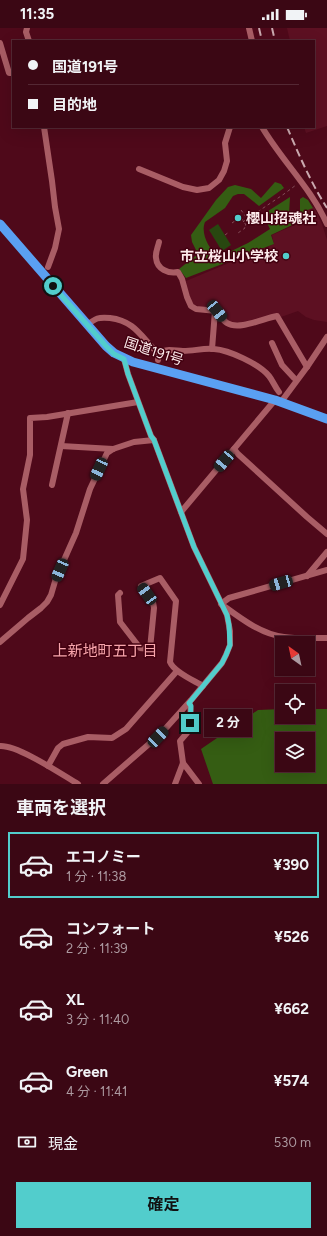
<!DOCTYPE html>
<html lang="ja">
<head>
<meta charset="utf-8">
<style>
	:root { --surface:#3b0714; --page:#461522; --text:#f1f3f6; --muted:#ac99a0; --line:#542834; --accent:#52cdcc }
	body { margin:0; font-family:Figtree,"Noto Sans JP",sans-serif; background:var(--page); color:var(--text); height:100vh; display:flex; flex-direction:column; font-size:15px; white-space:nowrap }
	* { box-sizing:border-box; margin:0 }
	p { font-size:13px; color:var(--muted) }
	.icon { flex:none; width:22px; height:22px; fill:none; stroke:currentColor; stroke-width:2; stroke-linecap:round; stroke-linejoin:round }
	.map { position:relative; height:756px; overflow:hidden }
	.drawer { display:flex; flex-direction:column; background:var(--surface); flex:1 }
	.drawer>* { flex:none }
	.hud { position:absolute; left:12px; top:12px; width:303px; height:88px; border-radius:0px; box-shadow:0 4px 16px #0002,0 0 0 1px var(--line); display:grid; align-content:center; height:88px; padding:0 16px; background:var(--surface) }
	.needle { width:26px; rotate:327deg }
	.tools { position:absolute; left:275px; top:608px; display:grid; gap:8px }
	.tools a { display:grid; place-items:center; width:40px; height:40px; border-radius:0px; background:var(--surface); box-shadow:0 4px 16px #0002,0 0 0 1px var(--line); font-size:20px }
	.end { position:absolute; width:18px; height:18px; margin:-9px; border:5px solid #52cdcc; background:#111; box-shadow:0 0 0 2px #111 }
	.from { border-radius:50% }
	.bubble { position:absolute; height:28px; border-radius:0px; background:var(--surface); box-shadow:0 4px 16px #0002,0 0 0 1px var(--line); font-size:13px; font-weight:700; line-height:28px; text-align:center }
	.car { position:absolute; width:12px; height:24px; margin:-12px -6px; border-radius:5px; box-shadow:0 0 3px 1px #0007; background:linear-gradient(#222 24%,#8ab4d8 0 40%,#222 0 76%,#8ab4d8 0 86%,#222 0) }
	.hud b { display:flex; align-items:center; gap:14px; height:38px; font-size:15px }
	.hud b+b { border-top:1px solid var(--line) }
	.hud i { width:10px; height:10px; background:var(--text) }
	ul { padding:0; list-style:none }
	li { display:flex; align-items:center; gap:12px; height:66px; margin:0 8px 6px; padding:0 8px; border:2px solid transparent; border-radius:0px }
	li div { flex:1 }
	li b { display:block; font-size:15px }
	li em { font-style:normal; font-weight:700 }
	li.active { border-color:var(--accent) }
	li>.icon { width:36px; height:36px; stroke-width:1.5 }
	h2 { padding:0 16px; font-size:18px; line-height:48px }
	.pay { display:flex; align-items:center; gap:10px; height:44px; padding:0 16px; font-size:15px }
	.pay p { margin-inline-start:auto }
	.button { display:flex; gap:8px; margin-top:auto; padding:8px 16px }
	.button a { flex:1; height:46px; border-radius:0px; background:var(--accent); color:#111; font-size:16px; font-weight:700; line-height:46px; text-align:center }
	.status { display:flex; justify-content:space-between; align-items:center; height:28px; padding:0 20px; background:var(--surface); direction:ltr }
	.status svg { height:11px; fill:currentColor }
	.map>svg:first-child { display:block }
	.built { fill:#5d1022 }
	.green { fill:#284710 }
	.forest { fill:#355d13; fill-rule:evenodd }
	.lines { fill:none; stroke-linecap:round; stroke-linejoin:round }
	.path { stroke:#834d59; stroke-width:1; stroke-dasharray:3 3; stroke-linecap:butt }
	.minor { stroke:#a95d65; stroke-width:6 }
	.highway { stroke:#5aa0f2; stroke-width:9 }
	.rail { stroke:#caa9af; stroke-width:2; stroke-dasharray:8 4; stroke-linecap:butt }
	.route { stroke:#52cdcc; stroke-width:5 }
	.poi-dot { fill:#52cdcc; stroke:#430010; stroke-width:1.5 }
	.labels { text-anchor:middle; stroke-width:3; stroke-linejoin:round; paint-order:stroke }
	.poi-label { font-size:14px; font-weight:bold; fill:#fdebec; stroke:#430010; text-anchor:start }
	.street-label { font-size:14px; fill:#fdebec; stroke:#430010 }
	.neighbourhood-label { font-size:15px; fill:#f7a4ab; stroke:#430010 }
</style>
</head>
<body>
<div class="status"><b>11:35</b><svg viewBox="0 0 49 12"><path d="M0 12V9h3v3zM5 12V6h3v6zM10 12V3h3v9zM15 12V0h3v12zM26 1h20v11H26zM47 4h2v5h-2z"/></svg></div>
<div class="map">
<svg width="327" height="756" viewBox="0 0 327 756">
	<rect width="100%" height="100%" fill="#4f091a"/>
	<g class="built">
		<polygon points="287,0 327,0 327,98 306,105 304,99 314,99 314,13 290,13"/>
		<polygon points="314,179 322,196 327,212 327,294 314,292 306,289 298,283 281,289 278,285 251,294 229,294 206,281 193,276 189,267 186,253 274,216 272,207 306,192 306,183"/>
	</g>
	<polygon class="green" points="218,196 231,217 222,223 209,202"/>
	<g class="forest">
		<path d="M275,154L281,156L284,160L259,178L244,166H238L233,168L225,180L205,194C200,206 210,223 219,229L248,215L270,201L264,189L265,185L290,169L289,186H300V171L303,169L308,172L313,180L305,183V191L271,207L274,216L186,250L179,241L198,226L192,214L191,207L216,172L228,159L235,157L251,161L261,170Z"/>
		<path d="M282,681V689H308V681H327V756H213L201,721L258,682ZM282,711H308V737H282Z"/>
	</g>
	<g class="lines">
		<g class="path">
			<polyline points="241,182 247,190"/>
			<polyline points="243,194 244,193 284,166 296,157"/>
			<polyline points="232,195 239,190 240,192 242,191 246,197 244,198 245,200 238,205"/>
			<polyline points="225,207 229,204"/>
		</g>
		<g class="minor">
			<polyline points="27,0 26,4 29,13"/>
			<polyline points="249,0 252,13"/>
			<polyline points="0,15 9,45 13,45"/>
			<polyline points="44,99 52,153 55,179 59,201 55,220 48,239"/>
			<path d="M262,99C282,133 311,160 327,196"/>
			<polyline points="139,141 183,159 197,162 209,160 219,152 224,143 227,133 225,115 230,99"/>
			<path d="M159,214C158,219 155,225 156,230C157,241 168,246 178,244L182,251L187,269L191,278L196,281L217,283C220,287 223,293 227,295C239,303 264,290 277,288L307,339"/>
			<path d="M87,297C96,290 98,289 110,290C136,293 142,311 159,326"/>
			<polyline points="272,315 282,337 294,350"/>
			<polyline points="212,321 215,283"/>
			<path d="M158,332L159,325C165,320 176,323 183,323C194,323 203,320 214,321C229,322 259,336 269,348C273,353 275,359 279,364"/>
			<polyline points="281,374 307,339 327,309"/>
			<polyline points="61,418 113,421"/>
			<polyline points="234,421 238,426 307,489 327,506"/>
			<polyline points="52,457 68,385"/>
			<polyline points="181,484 275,372"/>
			<path d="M327,542L229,570L221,576C239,589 260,606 284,609C298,611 313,610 327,610"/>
			<polyline points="307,548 327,524"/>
			<path d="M120,565L118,567L120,594L140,620L150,621L154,580L153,574L141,558L160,550L176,573L170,634C174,644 193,652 203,658"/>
			<polyline points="0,577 23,531 27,492 23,461 30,427 30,390 47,389 138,374"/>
			<polyline points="0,614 28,590 41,580 47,574 51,567 56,550 76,505 90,461 107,425 113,421 134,414 154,412"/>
			<path d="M0,718C18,717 61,746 78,756"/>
			<polyline points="183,735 199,756"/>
			<polyline points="48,738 58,720 63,716 88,709 112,710 126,701 177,643"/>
			<polyline points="103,756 157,709 166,700 192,671 222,635 226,627 230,617 230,603 227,587 194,519 154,412 151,408 128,346 124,331"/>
			<path d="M175,756L183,735L180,713C183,710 185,707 187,705C190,699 192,680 189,675"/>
		</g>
		<polyline class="highway" points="0,196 106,318 114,325 133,334 275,372 327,391"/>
		<g class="rail">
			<polyline points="259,0 262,13"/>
			<polyline points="272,0 275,13"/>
			<path d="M287,99C299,127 311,155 327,180"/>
		</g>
	</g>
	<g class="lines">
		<polyline class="route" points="53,258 106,318 114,326 124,331 128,346 151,408 154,412 194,519 227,587 229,597 230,617 226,627 222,635 189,675 191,678 190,695"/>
	</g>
	<g class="poi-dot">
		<circle cx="238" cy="190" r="4"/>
		<circle cx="286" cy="228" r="4"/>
	</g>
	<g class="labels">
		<g class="poi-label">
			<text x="246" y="195">櫻山招魂社</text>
			<text x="278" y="233" text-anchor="end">市立桜山小学校</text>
		</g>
		<g class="street-label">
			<text transform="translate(154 323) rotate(18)" y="5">国道191号</text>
		</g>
		<g class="neighbourhood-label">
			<text x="105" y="628">上新地町五丁目</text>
		</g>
	</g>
</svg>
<div class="tools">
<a><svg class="needle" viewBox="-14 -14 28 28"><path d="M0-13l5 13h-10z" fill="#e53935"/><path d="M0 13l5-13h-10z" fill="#ac99a0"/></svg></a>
<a><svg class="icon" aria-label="locate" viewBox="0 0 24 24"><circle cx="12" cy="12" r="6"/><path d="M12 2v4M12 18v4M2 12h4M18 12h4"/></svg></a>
<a><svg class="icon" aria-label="layers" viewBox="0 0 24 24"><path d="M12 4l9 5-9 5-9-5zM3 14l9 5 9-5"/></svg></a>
</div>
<i class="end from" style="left:53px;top:258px"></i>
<i class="end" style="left:190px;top:695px"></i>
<div class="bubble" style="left:204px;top:681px;width:48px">2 分</div>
<i class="car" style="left:217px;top:283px;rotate:141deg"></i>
<i class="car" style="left:224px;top:433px;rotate:220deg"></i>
<i class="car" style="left:99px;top:441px;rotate:205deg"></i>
<i class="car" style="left:60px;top:542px;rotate:203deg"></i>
<i class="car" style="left:281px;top:555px;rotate:254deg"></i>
<i class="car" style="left:147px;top:566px;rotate:324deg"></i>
<i class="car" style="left:158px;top:709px;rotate:44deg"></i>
<div class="hud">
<b><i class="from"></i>国道191号</b>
<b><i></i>目的地</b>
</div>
</div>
<section class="drawer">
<h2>車両を選択</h2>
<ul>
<li class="active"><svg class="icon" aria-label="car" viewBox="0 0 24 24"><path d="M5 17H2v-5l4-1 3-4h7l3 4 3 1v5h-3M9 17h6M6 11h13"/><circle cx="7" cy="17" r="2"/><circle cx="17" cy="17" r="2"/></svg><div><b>エコノミー</b><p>1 分 · 11:38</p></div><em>¥390</em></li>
<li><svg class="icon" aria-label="car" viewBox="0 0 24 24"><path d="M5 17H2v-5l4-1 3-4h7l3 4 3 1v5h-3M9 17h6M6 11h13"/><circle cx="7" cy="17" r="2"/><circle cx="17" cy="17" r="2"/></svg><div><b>コンフォート</b><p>2 分 · 11:39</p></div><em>¥526</em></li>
<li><svg class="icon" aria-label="car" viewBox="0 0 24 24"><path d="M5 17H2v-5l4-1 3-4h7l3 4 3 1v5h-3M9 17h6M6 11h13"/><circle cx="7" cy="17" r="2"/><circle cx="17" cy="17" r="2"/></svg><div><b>XL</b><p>3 分 · 11:40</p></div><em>¥662</em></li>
<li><svg class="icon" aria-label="car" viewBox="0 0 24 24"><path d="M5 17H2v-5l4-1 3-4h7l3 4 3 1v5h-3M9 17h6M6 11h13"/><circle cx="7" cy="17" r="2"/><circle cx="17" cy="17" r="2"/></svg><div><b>Green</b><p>4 分 · 11:41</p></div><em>¥574</em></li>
</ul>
<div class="pay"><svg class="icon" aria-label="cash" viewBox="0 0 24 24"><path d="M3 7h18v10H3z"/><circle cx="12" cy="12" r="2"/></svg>現金<p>530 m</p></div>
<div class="button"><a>確定</a></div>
</section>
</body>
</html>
